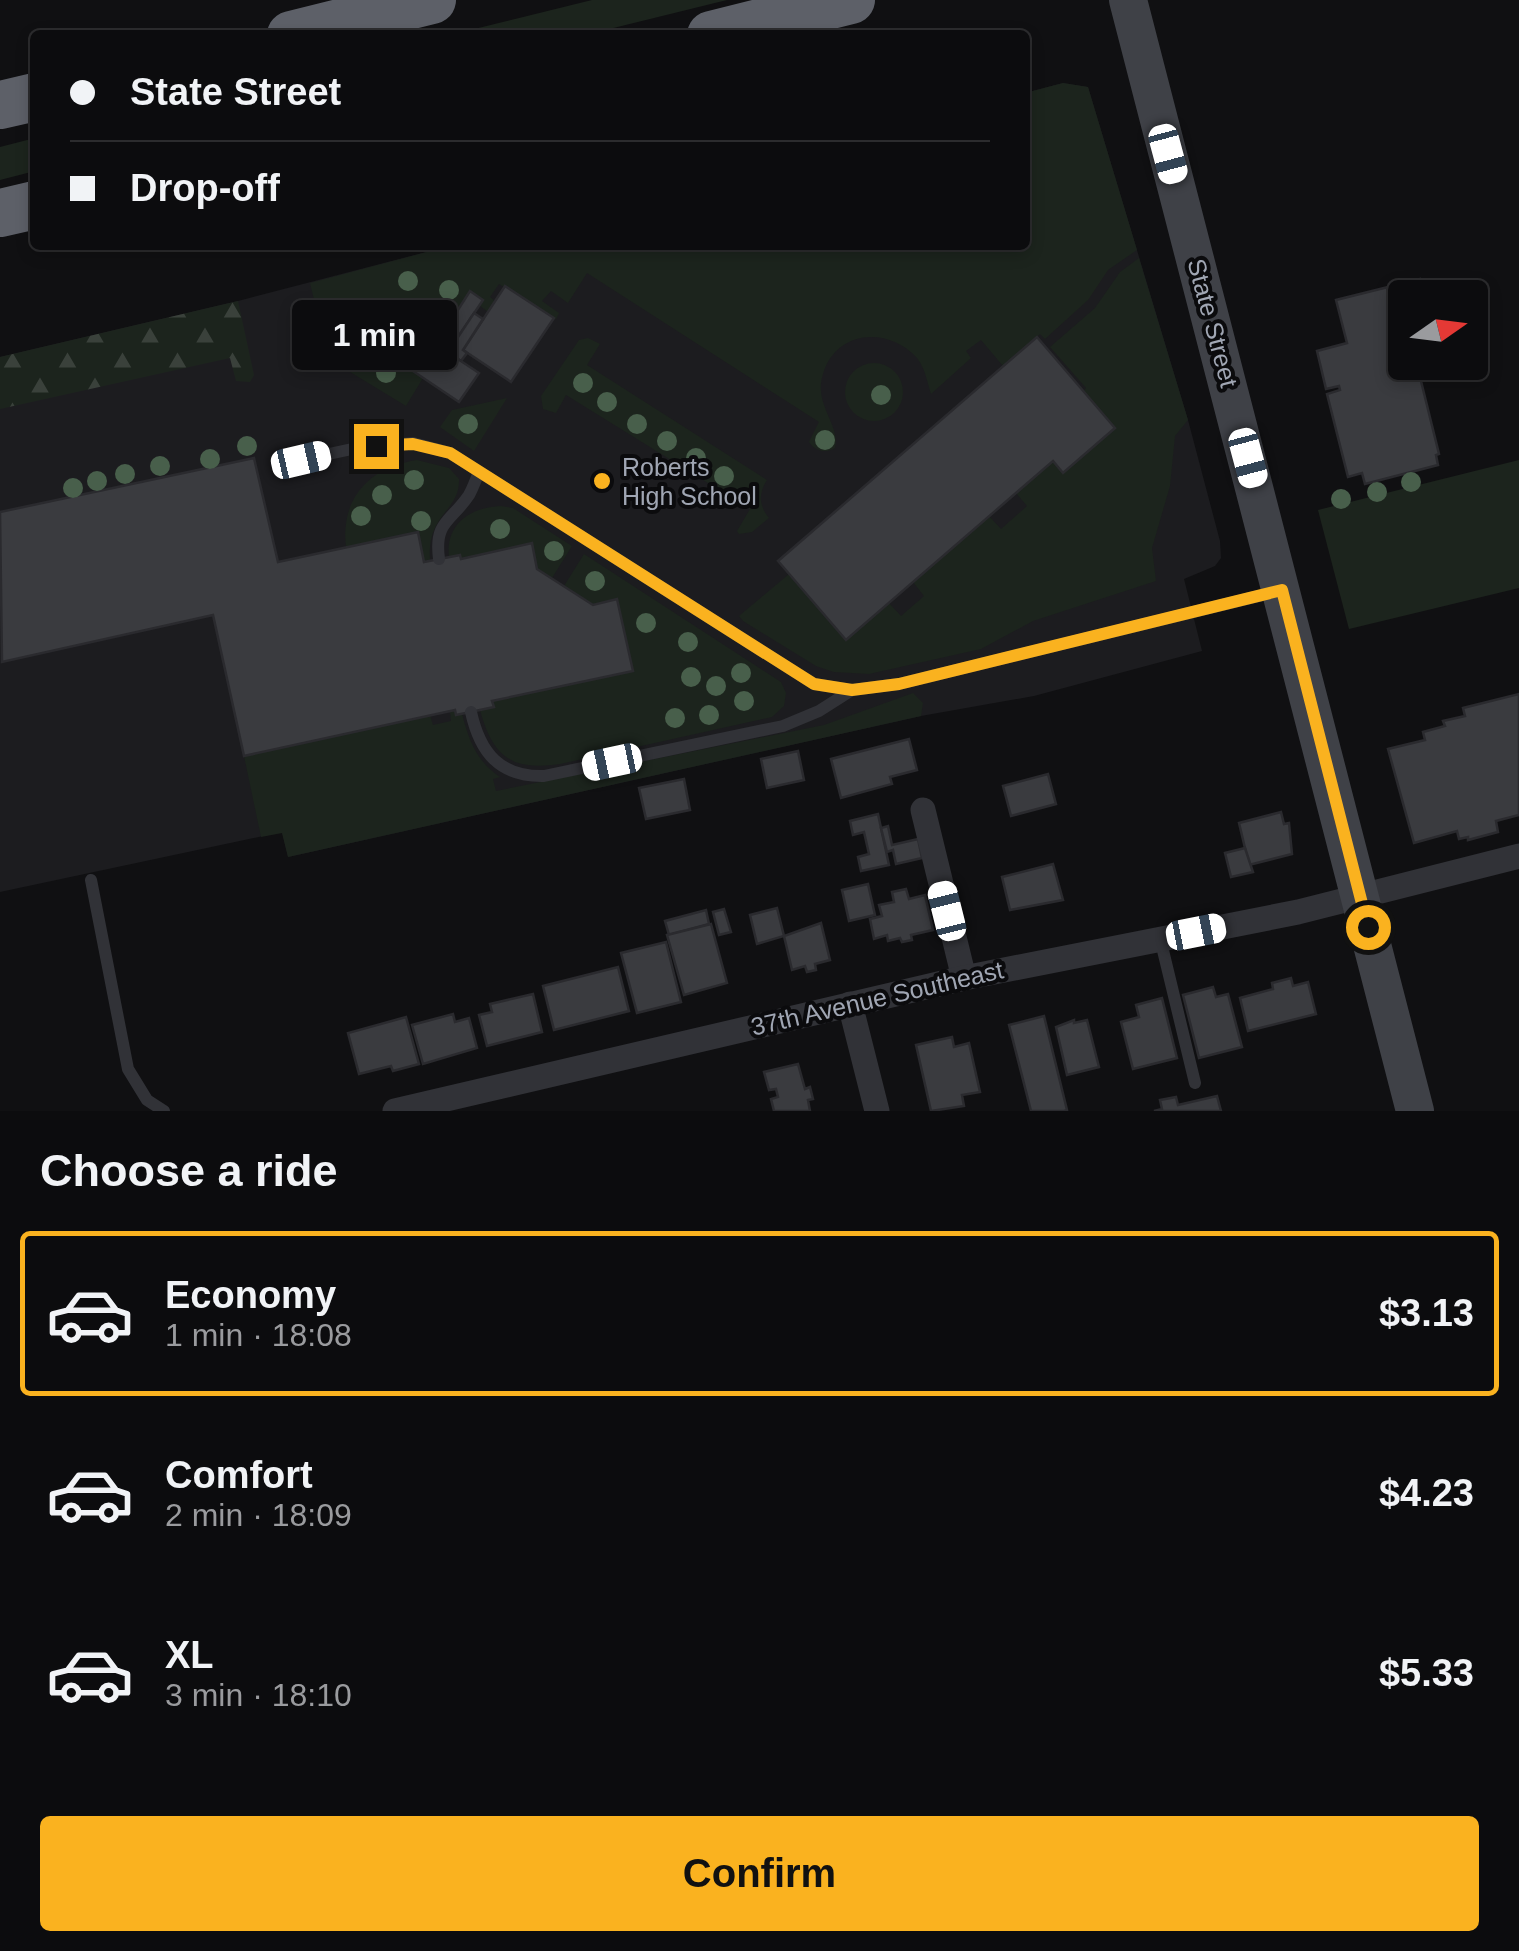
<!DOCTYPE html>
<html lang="en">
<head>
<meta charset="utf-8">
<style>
	:root { --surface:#0c0c0e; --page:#1a1a1c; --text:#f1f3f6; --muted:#9a9b9e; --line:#2c2c2e; --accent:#fab21f }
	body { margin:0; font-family:Helvetica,sans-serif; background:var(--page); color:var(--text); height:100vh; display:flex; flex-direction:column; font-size:38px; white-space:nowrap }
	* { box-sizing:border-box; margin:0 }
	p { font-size:32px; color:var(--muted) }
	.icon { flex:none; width:55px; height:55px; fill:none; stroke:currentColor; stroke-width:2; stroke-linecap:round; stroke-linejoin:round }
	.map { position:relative; height:1111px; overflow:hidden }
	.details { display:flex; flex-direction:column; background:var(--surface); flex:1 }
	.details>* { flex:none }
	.banner { position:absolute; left:30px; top:30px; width:1000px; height:220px; border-radius:10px; box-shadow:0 5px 15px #0003,0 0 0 2px var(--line); display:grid; align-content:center; height:220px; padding:0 40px; background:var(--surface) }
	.needle { width:65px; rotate:76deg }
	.buttons { position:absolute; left:1388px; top:280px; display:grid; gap:20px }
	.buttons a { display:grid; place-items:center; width:100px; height:100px; border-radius:10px; background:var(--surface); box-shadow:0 5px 15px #0003,0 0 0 2px var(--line); font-size:50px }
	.end { position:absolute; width:45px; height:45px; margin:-22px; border:12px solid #fab21f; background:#111; box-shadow:0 0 0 5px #111 }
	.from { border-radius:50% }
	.bubble { position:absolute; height:70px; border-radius:10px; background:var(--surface); box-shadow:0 5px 15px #0003,0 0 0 2px var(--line); font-size:32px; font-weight:600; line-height:70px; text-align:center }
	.car { position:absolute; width:30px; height:60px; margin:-30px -15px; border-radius:12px; box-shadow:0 0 8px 2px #0007; background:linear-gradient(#fff 24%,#345 0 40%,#fff 0 76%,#345 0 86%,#fff 0) }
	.banner b { display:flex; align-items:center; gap:35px; height:95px; font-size:38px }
	.banner b+b { border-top:2px solid var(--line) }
	.banner i { width:25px; height:25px; background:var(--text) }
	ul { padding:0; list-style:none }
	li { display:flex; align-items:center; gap:30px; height:165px; margin:0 20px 15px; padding:0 20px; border:5px solid transparent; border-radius:10px }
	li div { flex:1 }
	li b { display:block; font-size:38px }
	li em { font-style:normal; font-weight:600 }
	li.on { border-color:var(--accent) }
	li>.icon { width:90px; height:90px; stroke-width:1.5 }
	h2 { padding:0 40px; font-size:45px; line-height:120px }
	.cta { display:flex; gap:20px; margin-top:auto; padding:20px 40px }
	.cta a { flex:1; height:115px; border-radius:10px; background:var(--accent); color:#111; font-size:40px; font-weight:600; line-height:115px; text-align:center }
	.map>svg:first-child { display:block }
	.built { fill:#1c1c1f }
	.grass { fill:#1c241d }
	.forest { fill:url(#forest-firs) }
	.building { fill:#3a3b3f; stroke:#2a2a2e; stroke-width:2.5 }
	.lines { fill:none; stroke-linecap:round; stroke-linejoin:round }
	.service { stroke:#313237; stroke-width:12 }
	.minor { stroke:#313237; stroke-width:25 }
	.secondary { stroke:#3f4147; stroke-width:38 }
	.motorway { stroke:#5d6068; stroke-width:48 }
	.tree { fill:#485f4b }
	.route { stroke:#fab21f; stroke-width:12 }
	.poi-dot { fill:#fab21f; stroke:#0b0b0d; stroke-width:4 }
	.labels { text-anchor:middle; stroke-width:8; stroke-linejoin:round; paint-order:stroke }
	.street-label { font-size:25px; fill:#a0a6b3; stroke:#0b0b0d }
	.poi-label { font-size:25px; fill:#a0a6b3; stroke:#0b0b0d; text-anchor:start }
</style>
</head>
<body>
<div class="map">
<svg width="1519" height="1111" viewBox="0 0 1519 1111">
	<defs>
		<pattern id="forest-firs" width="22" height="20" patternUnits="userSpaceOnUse" patternTransform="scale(2.5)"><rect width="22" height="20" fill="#1c241d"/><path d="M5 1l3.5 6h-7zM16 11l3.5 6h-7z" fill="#3a413b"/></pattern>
	</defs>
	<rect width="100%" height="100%" fill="#101012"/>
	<polygon class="built" points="1063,83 1088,87 1188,420 1220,541 1221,558 1215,566 1184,579 1202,651 1034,696 921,716 288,857 282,832 0,892 0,357 238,301 453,245 1025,245 1025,93"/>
	<g class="grass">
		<polygon points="592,0 727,0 585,35 450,35"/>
		<path d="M1063,83L1088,87L1137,250L1108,270L1088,300L1045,339L1040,334L1003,366L981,340L966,351L971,358L931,394C927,382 925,368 917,358C888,326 836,330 823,374C813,405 841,425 835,448C826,454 815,451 809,442L819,422L587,273L568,303L551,291L542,301L559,313L556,319L499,284L490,297L495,301L488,312L479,305L483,299L470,291L435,344L414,330L423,378L406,406L332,361L309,366L308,358L327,353L310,283L453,245H1025V93Z"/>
		<polygon points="35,138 35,171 0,180 0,147"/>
		<polygon points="1139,258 1188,420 1175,436 1170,486 1152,548 1156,581 1033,621 981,649 869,674 834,672 816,666 743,621 739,616 789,574 845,640 889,603 901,616 924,596 913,582 989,516 1001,529 1027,506 1016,493 1053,461 1063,472 1114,429 1083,392 1086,388 1050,347 1095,308 1120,272"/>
		<path d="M588,338L600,344L587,365L767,480C758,495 759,505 769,518L752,532L739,534L737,531L750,509L566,395L556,413L543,409L541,396L579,340Z"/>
		<circle cx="874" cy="392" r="29"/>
		<polygon points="507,398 474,451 440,427 452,410"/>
		<path d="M417,460L449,468L459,479C460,512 427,512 430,560L424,562L418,532L346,547C340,498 370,467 417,460Z"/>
		<polygon points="1519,460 1519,588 1349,629 1318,510"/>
		<path d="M501,506L513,508L572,546L552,578L537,569L531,544L461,559L460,555L449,557C445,524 471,507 501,506Z"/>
		<path d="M584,554L781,682L786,693L784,706L772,717L560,764C511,771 493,757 480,710L493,707L492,701L633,671L617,600L593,605L564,586Z"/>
		<path d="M913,693L923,703L921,716L288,857L282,833L261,837L244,756L430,715L433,725L451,721L450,711L455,710L457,715L462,714C469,740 476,761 500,777L493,779L496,791L824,725Z"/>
	</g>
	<polygon class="forest" points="238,301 254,375 250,382 236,381 230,358 0,409 0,357"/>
	<g class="building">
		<polygon points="1420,279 1425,298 1405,298 1405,362 1441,362 1443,371 1420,377 1439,454 1436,455 1438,465 1365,484 1362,473 1348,477 1327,394 1340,390 1339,386 1326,389 1317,351 1347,343 1336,300"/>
		<polygon points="505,286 554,318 511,382 463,350"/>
		<polygon points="470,291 483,300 452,346 440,338"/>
		<polygon points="474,313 483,319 463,350 467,353 461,361 448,352"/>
		<polygon points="414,330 479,373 459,402 395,359"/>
		<polygon points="1037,337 1115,428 1063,473 1053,461 846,640 778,561"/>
		<polygon points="254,458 278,562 418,532 424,562 460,555 461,559 532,543 537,569 593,605 617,599 633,671 492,701 494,707 480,710 456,715 455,710 244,756 213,615 2,662 0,512"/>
		<polygon points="1519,694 1519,815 1496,821 1498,832 1468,840 1468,837 1459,839 1457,831 1414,843 1388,749 1425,740 1423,732 1445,726 1443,721 1465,716 1463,708"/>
		<polygon points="909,739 917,770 890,777 892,784 841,798 831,759"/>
		<polygon points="798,751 804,780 767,788 761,759"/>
		<polygon points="1048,774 1056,804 1011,816 1003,786"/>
		<polygon points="684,779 690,810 646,819 639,788"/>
		<polygon points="1281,812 1284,824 1289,823 1292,854 1249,865 1239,823"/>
		<polygon points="878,814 889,865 861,871 858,857 869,854 864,832 853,835 850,821"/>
		<polygon points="888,826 892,845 918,839 922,858 896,864 893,850 887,852 881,828"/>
		<polygon points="1245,848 1253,872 1231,877 1225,853"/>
		<polygon points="1053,864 1063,900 1010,910 1002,877"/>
		<polygon points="868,884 875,915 849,921 842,890"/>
		<polygon points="906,889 909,899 925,895 933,930 911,935 912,940 902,942 900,938 888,941 887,935 874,939 870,919 882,916 879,905 894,902 892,892"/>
		<polygon points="777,908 784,936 757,944 750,915"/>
		<polygon points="724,909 731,932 719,935 713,912"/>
		<polygon points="706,910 709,924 669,935 665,921"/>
		<polygon points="821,923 830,960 815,964 816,970 807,972 805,966 792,970 784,936"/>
		<polygon points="711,924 727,983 684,995 667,935"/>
		<polygon points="666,942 681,1002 637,1013 621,953"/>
		<polygon points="618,967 629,1011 554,1030 543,986"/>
		<polygon points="1291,978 1293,986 1308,982 1316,1014 1248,1031 1240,998 1273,989 1272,983"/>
		<polygon points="1213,987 1216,997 1228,994 1242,1047 1199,1058 1183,995"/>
		<polygon points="533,994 542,1032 487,1046 479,1015 492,1012 490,1004"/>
		<polygon points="1162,998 1177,1058 1133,1069 1121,1022 1139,1017 1136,1005"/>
		<polygon points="453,1014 455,1022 469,1018 477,1048 423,1064 412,1025"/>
		<polygon points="1044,1016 1067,1110 1064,1111 1031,1111 1009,1025"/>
		<polygon points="406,1017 419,1064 393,1071 391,1066 359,1074 348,1033"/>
		<polygon points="1074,1020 1074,1023 1087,1020 1099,1067 1067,1075 1056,1027"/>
		<polygon points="952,1037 954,1047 969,1043 980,1092 962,1095 964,1106 931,1111 916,1045"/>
		<polygon points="798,1064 805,1089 810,1087 813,1099 808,1100 810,1111 774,1111 771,1099 778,1097 776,1089 769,1090 764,1072"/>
		<polygon points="1217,1096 1221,1111 1154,1111 1162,1109 1160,1100 1176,1097 1178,1105"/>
	</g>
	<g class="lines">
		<g class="service">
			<polyline points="301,460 352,449 413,443 450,453 814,684 852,690 899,684 1275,592"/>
			<path d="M439,559C434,521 451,522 469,495C473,488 476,479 479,472"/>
			<path d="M471,712C480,753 500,777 544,776L783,726L819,711L852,690"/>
			<polyline points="91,880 128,1069 147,1100 164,1111"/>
			<polyline points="1160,938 1195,1083"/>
		</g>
		<g class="minor">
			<polyline points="923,810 964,978"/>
			<polyline points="850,1004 877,1111"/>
			<polyline points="395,1111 964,978 1298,912 1519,856"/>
		</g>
		<polyline class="secondary" points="1128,0 1415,1111"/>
		<g class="motorway">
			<polyline points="291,35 432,0"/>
			<polyline points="711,35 851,0"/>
			<polyline points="0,105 35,97"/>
			<polyline points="0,213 35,205"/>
		</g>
	</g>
	<g class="tree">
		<circle cx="408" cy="281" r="10"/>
		<circle cx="449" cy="290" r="10"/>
		<circle cx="398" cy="308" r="10"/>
		<circle cx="345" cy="309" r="10"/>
		<circle cx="359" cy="354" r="10"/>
		<circle cx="386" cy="373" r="10"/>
		<circle cx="583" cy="383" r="10"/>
		<circle cx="881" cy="395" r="10"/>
		<circle cx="607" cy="402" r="10"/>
		<circle cx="468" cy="424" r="10"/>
		<circle cx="637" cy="424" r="10"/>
		<circle cx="825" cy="440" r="10"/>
		<circle cx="667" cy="441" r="10"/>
		<circle cx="247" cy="446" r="10"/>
		<circle cx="696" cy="458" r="10"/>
		<circle cx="210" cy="459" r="10"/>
		<circle cx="160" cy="466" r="10"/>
		<circle cx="125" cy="474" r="10"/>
		<circle cx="724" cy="476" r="10"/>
		<circle cx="414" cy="480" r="10"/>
		<circle cx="97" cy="481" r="10"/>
		<circle cx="1411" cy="482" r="10"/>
		<circle cx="73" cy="488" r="10"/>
		<circle cx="1377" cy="492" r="10"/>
		<circle cx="382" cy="495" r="10"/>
		<circle cx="1341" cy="499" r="10"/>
		<circle cx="361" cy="516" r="10"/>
		<circle cx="421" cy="521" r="10"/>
		<circle cx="500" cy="529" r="10"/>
		<circle cx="554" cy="551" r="10"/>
		<circle cx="595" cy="581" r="10"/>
		<circle cx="646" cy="623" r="10"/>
		<circle cx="688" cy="642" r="10"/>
		<circle cx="741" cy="673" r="10"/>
		<circle cx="691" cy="677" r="10"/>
		<circle cx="716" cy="686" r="10"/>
		<circle cx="744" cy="701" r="10"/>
		<circle cx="709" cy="715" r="10"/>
		<circle cx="675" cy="718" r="10"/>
	</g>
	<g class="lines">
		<polyline class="route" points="376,446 413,444 450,453 814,684 852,690 899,684 1282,590 1368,927"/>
	</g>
	<circle class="poi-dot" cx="602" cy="481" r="10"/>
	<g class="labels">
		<g class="street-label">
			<text transform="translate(1213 323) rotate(75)" y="9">State Street</text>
			<text transform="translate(877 998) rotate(-13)" y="9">37th Avenue Southeast</text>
		</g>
		<g class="poi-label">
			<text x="622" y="476">Roberts<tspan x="622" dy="29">High School</tspan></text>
		</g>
	</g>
</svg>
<div class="buttons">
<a><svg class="needle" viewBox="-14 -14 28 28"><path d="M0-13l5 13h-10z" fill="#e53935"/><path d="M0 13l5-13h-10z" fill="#9a9b9e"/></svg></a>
</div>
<i class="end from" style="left:1368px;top:927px"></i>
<i class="end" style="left:376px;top:446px"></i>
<div class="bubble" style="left:292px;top:300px;width:165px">1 min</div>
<i class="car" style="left:1168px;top:154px;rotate:165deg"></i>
<i class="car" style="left:1248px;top:458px;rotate:165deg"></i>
<i class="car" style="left:301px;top:460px;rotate:77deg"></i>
<i class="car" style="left:612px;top:762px;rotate:258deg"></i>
<i class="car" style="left:947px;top:911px;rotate:346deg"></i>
<i class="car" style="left:1196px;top:932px;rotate:79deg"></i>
<div class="banner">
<b><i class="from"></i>State Street</b>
<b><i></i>Drop-off</b>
</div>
</div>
<section class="details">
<h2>Choose a ride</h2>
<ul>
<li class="on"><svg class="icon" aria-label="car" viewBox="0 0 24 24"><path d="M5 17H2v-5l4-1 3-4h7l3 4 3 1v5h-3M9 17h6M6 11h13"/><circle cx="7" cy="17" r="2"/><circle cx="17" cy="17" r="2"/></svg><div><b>Economy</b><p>1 min · 18:08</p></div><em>$3.13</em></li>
<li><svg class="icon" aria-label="car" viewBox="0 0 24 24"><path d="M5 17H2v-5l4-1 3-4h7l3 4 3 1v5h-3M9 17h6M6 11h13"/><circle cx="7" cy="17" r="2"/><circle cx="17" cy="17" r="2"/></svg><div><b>Comfort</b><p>2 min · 18:09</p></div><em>$4.23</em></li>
<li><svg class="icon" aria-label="car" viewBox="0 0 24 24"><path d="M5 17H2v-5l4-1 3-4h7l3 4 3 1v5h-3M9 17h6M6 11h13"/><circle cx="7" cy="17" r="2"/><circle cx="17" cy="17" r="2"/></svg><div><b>XL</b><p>3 min · 18:10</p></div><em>$5.33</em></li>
</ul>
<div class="cta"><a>Confirm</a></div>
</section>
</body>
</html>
